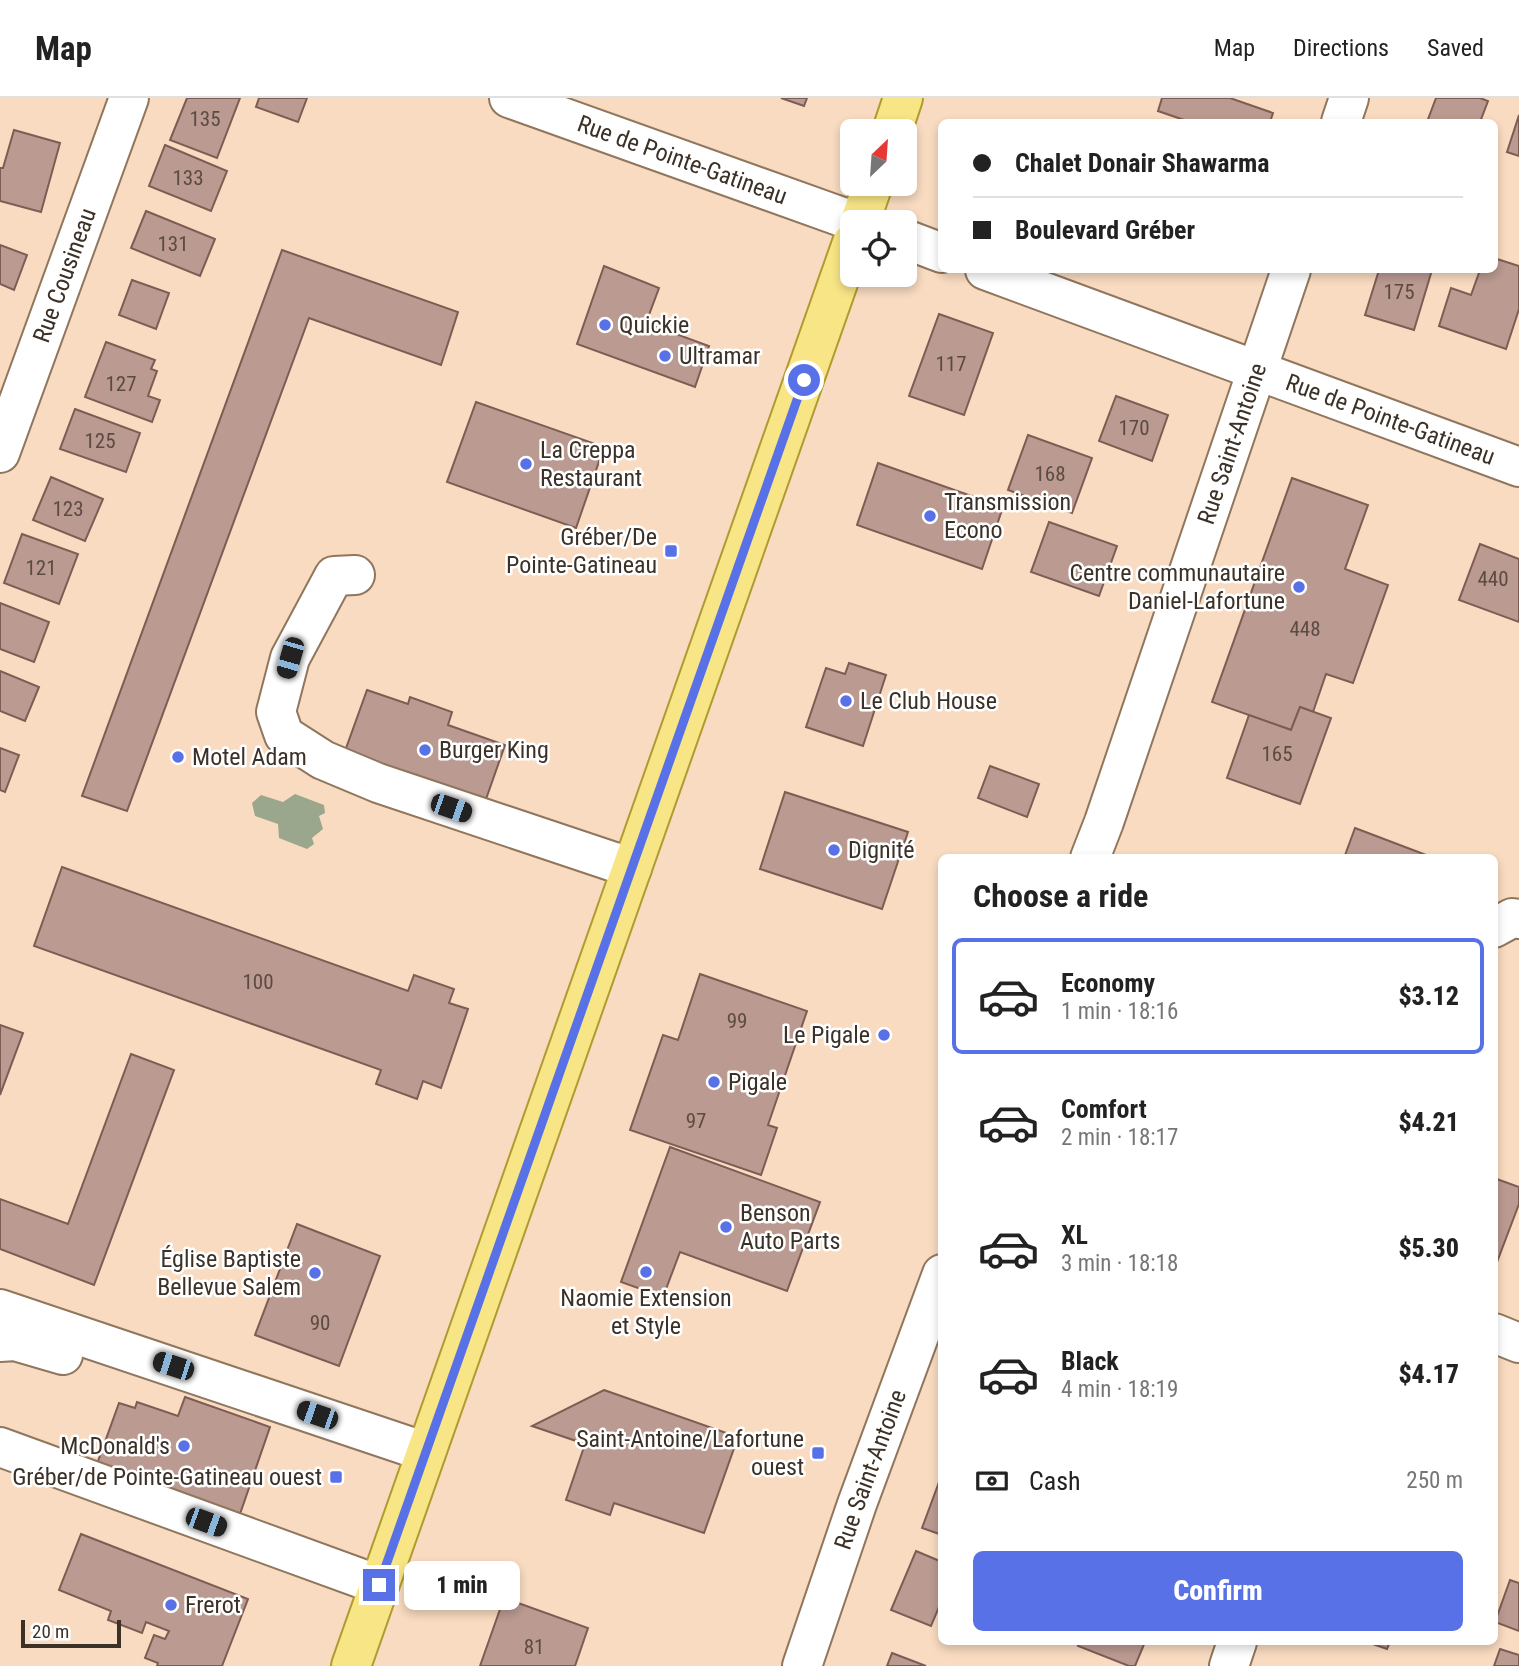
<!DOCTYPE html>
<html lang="en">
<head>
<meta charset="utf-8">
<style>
	:root { --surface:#fff; --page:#f6f6f6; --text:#222; --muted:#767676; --line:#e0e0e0; --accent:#5871e7 }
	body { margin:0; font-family:"Roboto Condensed",sans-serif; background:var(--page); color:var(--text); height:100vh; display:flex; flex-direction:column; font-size:26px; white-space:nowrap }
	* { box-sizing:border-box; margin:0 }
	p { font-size:23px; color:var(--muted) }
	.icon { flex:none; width:38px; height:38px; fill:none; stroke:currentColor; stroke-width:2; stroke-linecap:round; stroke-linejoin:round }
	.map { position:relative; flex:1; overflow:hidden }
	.sheet { position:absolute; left:938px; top:756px; width:560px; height:791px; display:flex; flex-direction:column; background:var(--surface); border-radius:10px; box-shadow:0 4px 10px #0003 }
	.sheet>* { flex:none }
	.guide { position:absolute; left:938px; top:21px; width:560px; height:154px; border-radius:10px; box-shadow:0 4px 10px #0003; display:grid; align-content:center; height:154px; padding:0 35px; background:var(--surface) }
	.needle { width:46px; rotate:25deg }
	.tools { position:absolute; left:840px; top:21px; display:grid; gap:14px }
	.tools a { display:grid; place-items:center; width:77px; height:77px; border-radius:10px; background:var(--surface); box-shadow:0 4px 10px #0003; font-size:35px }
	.scale { position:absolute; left:21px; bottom:18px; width:100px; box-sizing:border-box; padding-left:7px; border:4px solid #3c3127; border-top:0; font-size:19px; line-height:24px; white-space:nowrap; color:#3c3127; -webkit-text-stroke:5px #fff; paint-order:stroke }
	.end { position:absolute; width:32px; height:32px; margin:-16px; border:9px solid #5871e7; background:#fff; box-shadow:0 0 0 4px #fff }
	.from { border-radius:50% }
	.bubble { position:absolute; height:49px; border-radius:10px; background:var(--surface); box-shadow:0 4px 10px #0003; font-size:23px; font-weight:800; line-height:49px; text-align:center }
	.car { position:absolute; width:21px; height:42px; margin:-21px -10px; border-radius:9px; box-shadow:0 0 5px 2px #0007; background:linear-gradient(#222 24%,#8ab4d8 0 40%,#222 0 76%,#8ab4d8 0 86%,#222 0) }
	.guide b { display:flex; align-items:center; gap:24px; height:66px; font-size:26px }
	.guide b+b { border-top:2px solid var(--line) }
	.guide i { width:18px; height:18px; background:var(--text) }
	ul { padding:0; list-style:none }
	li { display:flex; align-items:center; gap:21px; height:116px; margin:0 14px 10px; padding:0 21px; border:4px solid transparent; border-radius:10px }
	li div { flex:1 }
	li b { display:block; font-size:26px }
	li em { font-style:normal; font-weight:800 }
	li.active { border-color:var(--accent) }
	li>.icon { width:63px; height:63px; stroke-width:1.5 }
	h2 { padding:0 35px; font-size:32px; line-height:84px }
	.pay { display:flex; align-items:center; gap:18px; height:77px; padding:0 35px; font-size:26px }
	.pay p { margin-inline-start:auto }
	.action { display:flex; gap:14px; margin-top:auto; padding:14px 35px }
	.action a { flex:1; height:80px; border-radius:10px; background:var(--accent); color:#fff; font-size:28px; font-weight:800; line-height:80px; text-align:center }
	header { display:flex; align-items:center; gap:42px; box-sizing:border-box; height:98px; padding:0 35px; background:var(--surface); border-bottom:2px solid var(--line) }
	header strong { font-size:33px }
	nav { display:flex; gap:38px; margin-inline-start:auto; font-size:24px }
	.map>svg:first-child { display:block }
	.water { fill:#9aa78c }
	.building { fill:#ba9a91; stroke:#7f5c53; stroke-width:2 }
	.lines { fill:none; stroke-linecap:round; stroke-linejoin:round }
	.minor-casing { stroke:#90765d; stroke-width:42 }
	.major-casing { stroke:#b29a30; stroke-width:42 }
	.minor { stroke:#fff; stroke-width:38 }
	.major { stroke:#f7e586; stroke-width:38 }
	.route { stroke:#5871e7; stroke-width:9 }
	.poi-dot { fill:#5871e7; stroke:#fff; stroke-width:2.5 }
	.labels { text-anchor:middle; stroke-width:5; stroke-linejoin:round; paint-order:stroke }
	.number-label { font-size:21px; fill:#5c4b42 }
	.street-label { font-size:24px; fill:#3c3127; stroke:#fff }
	.poi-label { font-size:24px; fill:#3c3127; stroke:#fff; text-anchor:start }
</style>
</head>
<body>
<header>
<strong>Map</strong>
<nav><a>Map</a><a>Directions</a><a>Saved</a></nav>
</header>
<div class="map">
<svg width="1519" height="1568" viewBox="0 0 1519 1568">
	<rect width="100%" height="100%" fill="#f8dbc0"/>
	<polygon class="water" points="295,696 324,707 325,715 319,718 323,731 312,740 314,746 307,751 279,740 278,726 255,718 252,705 261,697 283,704"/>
	<g class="building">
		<polygon points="187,0 240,0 217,60 170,42"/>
		<polygon points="259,0 307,0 298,24 256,9"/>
		<polygon points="781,0 807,0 804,8"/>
		<polygon points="1162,0 1230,0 1273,15 1270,24 1190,24 1158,13"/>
		<polygon points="1436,0 1480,0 1488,3 1480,24 1427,24"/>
		<polygon points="1519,17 1519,58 1507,54"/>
		<polygon points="14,32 60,45 41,114 0,103 0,70 3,70"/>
		<polygon points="165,47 227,73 211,113 149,88"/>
		<polygon points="146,113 215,141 200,178 131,150"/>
		<polygon points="0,147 27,157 14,192 0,186"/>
		<polygon points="282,152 458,214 441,267 309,220 127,713 82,698"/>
		<polygon points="1494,160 1519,168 1519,211 1506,251 1439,228 1451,190 1471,197 1480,172 1494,172"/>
		<polygon points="604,168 659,190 646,225 709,248 695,289 577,246"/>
		<polygon points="1379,172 1432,172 1414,232 1365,217"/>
		<polygon points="132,182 169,195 156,231 119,217"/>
		<polygon points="939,216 993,235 964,317 909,298"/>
		<polygon points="106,244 155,262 151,271 157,273 148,298 160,302 152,324 85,299"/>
		<polygon points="1116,298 1168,317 1152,363 1099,343"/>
		<polygon points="476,304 604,349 576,430 447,384"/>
		<polygon points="75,311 140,335 126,374 60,351"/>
		<polygon points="1028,337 1092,360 1072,415 1008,392"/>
		<polygon points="878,365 1003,409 982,471 857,427"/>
		<polygon points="51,379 103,401 85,443 33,422"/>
		<polygon points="1292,380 1368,407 1345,471 1388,487 1353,585 1326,576 1313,614 1300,609 1291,632 1212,604"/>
		<polygon points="1049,424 1117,448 1099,498 1031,474"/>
		<polygon points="22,436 78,456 59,506 4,485"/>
		<polygon points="1480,446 1519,461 1519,524 1459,502"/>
		<polygon points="0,505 49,524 34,564 0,551"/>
		<polygon points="849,565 886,577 863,648 806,629 826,570 845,576"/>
		<polygon points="0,573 39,589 25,623 0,613"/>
		<polygon points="367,592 408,606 410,599 452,614 448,627 505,647 485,704 344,656"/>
		<polygon points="1300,609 1331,620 1300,706 1227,680 1249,617 1291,632"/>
		<polygon points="0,650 19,657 5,694 0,692"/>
		<polygon points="990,668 1039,686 1027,719 978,700"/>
		<polygon points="785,694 908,734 882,811 760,771"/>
		<polygon points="1355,730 1434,760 1344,760"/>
		<polygon points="62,769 408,893 414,877 454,891 449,905 468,911 441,990 423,983 417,1001 376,986 381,972 34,848"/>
		<polygon points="700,876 807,913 768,1027 777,1030 761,1077 630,1032 663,937 678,942"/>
		<polygon points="0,927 23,935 0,997"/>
		<polygon points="131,956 174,972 94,1187 0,1151 0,1101 68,1126"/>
		<polygon points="670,1049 820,1104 787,1193 680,1154 663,1199 621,1184"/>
		<polygon points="1494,1080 1519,1089 1519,1106 1497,1164 1494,1163"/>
		<polygon points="297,1126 380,1158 339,1268 255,1237"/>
		<polygon points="604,1292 738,1339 704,1435 614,1405 610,1417 566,1402 585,1346 532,1328"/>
		<polygon points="185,1299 270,1329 240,1416 97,1366 119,1305 135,1310 137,1304 178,1318"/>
		<polygon points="942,1376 942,1437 922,1430"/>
		<polygon points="81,1436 248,1501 222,1568 157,1568 158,1565 145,1560 154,1537 165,1541 169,1533 146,1524 142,1535 108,1522 111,1513 59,1492"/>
		<polygon points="916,1453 942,1464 942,1502 931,1528 891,1512"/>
		<polygon points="1510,1482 1519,1485 1519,1533 1495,1524"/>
		<polygon points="504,1500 588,1530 575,1568 480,1568"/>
		<polygon points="1079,1544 1145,1544 1135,1568 1129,1568 1078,1548"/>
		<polygon points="1367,1544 1390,1544 1387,1551"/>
		<polygon points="1500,1551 1519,1557 1519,1568 1494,1568"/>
		<polygon points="892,1555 926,1568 887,1568"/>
	</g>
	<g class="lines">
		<defs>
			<g id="minor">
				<path id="s1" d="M509,0L856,124"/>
				<polyline points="1341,24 1349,0"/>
				<polyline points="905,141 942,155"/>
				<path id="s2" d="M985,172L1519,369"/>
				<path id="s3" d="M0,355L129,0"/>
				<polyline points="355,477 334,478 290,560 276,614 284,637 323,662 378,685 632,770"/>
				<path id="s4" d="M1090,760L1104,724L1291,172"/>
				<polyline points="1494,830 1512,820 1519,821"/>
				<polyline points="0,1211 426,1354"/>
				<polyline points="1494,1235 1519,1245"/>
				<polyline points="0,1244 15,1243 63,1257"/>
				<polyline points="0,1349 379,1487"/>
				<path id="s5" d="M802,1568L857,1406L942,1176"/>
				<polyline points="1229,1568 1237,1544"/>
			</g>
			<g id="major">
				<polyline points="892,33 903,0"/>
				<polyline points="860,124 873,86"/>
				<polyline points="351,1568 852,145"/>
			</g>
		</defs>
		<use href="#minor" class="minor-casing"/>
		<use href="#major" class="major-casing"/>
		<use href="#minor" class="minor"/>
		<use href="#major" class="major"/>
	</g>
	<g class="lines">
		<polyline class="route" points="379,1487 804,282"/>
	</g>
	<g class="poi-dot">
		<circle cx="605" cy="227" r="7"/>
		<circle cx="665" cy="258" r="7"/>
		<circle cx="526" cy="366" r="7"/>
		<circle cx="930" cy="418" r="7"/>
		<rect x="664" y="446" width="14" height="14" rx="3.5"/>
		<circle cx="1299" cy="489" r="7"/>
		<circle cx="846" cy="603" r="7"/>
		<circle cx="425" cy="652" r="7"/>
		<circle cx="178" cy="659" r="7"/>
		<circle cx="834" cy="752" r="7"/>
		<circle cx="884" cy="937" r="7"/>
		<circle cx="714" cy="984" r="7"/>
		<circle cx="726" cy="1129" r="7"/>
		<circle cx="646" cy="1174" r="7"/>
		<circle cx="315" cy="1175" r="7"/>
		<circle cx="184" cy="1348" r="7"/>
		<rect x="811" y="1348" width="14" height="14" rx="3.5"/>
		<rect x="329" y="1372" width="14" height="14" rx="3.5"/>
		<circle cx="171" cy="1507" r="7"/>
	</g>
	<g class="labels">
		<g class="number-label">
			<text x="205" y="28">135</text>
			<text x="188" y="87">133</text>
			<text x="173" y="153">131</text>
			<text x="1399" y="201">175</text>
			<text x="951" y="273">117</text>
			<text x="121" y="293">127</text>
			<text x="1134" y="337">170</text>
			<text x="100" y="350">125</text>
			<text x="1050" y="383">168</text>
			<text x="68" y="418">123</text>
			<text x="41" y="477">121</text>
			<text x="1493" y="488">440</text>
			<text x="1305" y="538">448</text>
			<text x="1277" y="663">165</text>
			<text x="258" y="891">100</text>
			<text x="737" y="930">99</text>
			<text x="696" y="1030">97</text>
			<text x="320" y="1232">90</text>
			<text x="534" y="1556">81</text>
		</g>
		<g class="street-label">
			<text dy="8" stroke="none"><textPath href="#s1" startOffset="184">Rue de Pointe-Gatineau</textPath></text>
			<text dy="8" stroke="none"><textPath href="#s3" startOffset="189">Rue Cousineau</textPath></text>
			<text dy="8" stroke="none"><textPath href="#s2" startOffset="432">Rue de Pointe-Gatineau</textPath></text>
			<text dy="8" stroke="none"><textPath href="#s4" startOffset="438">Rue Saint-Antoine</textPath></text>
			<text dy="8" stroke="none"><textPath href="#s5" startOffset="208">Rue Saint-Antoine</textPath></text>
		</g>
		<g class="poi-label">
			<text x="619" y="235">Quickie</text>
			<text x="679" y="266">Ultramar</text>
			<text x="540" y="360">La Creppa<tspan x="540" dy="28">Restaurant</tspan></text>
			<text x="944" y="412">Transmission<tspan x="944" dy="28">Econo</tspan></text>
			<text x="657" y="447" text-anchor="end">Gréber/De<tspan x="657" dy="28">Pointe-Gatineau</tspan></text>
			<text x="1285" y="483" text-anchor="end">Centre communautaire<tspan x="1285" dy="28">Daniel-Lafortune</tspan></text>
			<text x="860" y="611">Le Club House</text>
			<text x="439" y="660">Burger King</text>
			<text x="192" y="667">Motel Adam</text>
			<text x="848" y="760">Dignité</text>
			<text x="870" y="945" text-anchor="end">Le Pigale</text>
			<text x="728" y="992">Pigale</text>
			<text x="740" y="1123">Benson<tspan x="740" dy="28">Auto Parts</tspan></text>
			<text x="301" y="1169" text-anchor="end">Église Baptiste<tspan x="301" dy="28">Bellevue Salem</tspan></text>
			<text x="646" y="1208" text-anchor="middle">Naomie Extension<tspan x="646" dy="28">et Style</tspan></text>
			<text x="804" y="1349" text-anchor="end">Saint-Antoine/Lafortune<tspan x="804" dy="28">ouest</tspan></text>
			<text x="170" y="1356" text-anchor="end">McDonald's</text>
			<text x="322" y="1387" text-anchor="end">Gréber/de Pointe-Gatineau ouest</text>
			<text x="185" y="1515">Frerot</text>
		</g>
	</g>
</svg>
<div class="tools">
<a><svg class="needle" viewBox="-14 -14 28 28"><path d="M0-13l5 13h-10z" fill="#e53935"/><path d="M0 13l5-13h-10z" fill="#767676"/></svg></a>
<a><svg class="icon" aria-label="locate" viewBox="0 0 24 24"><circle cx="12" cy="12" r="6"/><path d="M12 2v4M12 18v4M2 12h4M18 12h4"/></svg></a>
</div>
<div class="scale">20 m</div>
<i class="end from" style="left:804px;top:282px"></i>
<i class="end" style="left:379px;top:1487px"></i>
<div class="bubble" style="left:404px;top:1463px;width:116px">1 min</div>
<i class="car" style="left:290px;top:560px;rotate:196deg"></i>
<i class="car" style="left:451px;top:710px;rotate:109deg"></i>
<i class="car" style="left:173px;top:1268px;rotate:288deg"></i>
<i class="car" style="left:317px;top:1317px;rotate:289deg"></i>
<i class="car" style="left:206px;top:1424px;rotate:110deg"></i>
<div class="guide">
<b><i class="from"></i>Chalet Donair Shawarma</b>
<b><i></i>Boulevard Gréber</b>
</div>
<section class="sheet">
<h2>Choose a ride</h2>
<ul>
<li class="active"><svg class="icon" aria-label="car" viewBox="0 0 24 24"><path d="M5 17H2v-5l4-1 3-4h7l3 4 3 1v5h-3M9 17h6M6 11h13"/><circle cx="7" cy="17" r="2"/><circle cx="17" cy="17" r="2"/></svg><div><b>Economy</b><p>1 min · 18:16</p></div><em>$3.12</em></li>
<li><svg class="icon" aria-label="car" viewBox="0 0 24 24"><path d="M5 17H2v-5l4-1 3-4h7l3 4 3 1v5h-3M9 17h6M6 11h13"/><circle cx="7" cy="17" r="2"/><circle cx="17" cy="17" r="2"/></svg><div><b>Comfort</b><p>2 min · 18:17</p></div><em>$4.21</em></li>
<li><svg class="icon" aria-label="car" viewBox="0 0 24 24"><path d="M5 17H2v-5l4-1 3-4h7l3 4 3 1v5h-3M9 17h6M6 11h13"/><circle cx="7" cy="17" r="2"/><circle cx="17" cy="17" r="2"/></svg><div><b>XL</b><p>3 min · 18:18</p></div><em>$5.30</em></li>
<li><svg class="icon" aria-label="car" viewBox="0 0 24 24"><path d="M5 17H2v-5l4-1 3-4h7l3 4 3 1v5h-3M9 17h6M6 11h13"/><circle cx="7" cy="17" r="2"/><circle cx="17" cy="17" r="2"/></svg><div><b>Black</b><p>4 min · 18:19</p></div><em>$4.17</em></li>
</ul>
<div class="pay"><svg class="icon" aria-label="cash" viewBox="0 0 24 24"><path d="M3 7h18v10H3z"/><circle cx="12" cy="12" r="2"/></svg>Cash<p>250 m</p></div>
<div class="action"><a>Confirm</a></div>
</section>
</div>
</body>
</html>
